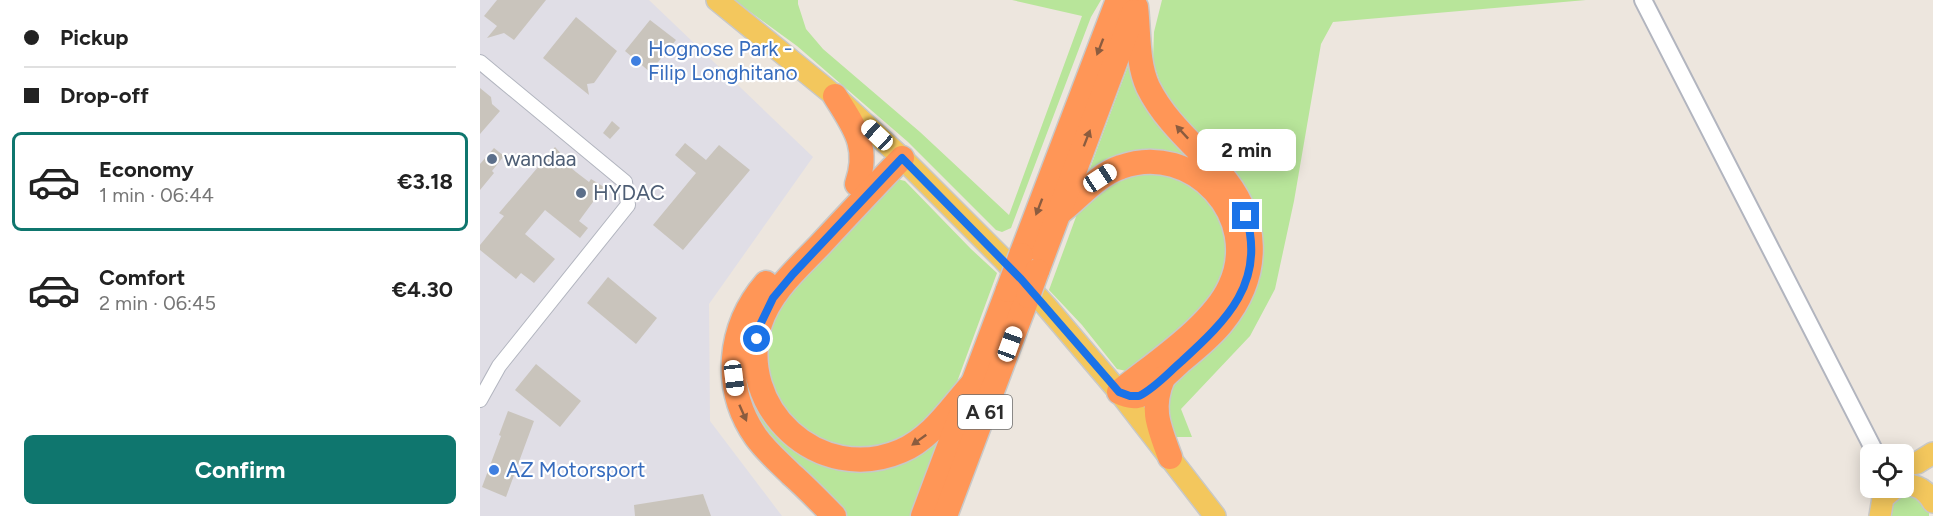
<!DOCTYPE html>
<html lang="en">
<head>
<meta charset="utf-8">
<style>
	:root { --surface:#fff; --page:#f2f2f2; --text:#222; --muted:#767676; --line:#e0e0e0; --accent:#0f766e }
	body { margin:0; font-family:Figtree,sans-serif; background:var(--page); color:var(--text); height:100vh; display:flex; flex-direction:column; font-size:22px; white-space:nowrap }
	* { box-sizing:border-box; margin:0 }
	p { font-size:20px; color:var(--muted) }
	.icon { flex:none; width:33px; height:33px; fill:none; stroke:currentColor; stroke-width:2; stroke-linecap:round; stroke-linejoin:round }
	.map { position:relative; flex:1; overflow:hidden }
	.panel { display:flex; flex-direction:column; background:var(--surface); width:480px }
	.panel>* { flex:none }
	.top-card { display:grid; align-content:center; height:132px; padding:0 24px; background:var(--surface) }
	.fabs { position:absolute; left:1380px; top:444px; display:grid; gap:12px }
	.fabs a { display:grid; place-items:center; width:54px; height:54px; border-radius:9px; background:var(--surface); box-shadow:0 3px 15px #0003; font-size:30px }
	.end { position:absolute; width:27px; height:27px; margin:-14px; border:8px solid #1a73e8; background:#fff; box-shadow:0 0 0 3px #fff }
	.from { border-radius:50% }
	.bubble { position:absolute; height:42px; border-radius:9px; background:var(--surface); box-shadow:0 3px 15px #0003; font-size:20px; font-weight:700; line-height:42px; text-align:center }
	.car { position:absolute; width:18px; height:36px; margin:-18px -9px; border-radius:8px; box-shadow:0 0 4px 2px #0007; background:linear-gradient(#fff 24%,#345 0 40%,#fff 0 76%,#345 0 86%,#fff 0) }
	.top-card b { display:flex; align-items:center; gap:21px; height:57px; font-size:22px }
	.top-card b+b { border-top:2px solid var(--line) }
	.top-card i { width:15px; height:15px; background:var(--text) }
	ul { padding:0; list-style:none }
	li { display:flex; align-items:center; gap:18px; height:99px; margin:0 12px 9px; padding:0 12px; border:3px solid transparent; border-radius:9px }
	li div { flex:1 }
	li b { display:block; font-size:22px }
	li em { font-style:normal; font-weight:700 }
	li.selected { border-color:var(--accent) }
	li>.icon { width:54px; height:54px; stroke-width:1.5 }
	.action { display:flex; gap:12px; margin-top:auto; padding:12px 24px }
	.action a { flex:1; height:69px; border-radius:9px; background:var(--accent); color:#fff; font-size:24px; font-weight:700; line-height:69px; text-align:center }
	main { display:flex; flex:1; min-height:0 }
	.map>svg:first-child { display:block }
	.industrial { fill:#e0dee6 }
	.green { fill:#b8e59a }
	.building { fill:#c9c4bc }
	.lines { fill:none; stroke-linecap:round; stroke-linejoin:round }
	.minor-casing { stroke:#b2b5bf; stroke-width:16 }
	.tertiary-casing { stroke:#b2b5bf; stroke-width:20 }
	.primary-casing { stroke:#c8c8c8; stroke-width:24 }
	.motorway-casing { stroke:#c8c8c8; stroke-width:27 }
	.minor { stroke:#fff; stroke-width:14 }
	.tertiary { stroke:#fff; stroke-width:16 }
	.primary { stroke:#f3c75d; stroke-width:21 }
	.motorway { stroke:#ff9657; stroke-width:24 }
	.motorway-bridge-casing { stroke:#c8c8c8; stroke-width:27; stroke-linecap:butt }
	.motorway-bridge { stroke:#ff9657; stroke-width:24 }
	.oneway { fill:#8b5c3f }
	.route { stroke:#1a73e8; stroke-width:8 }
	.shop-dot { fill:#3f7fe0; stroke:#fff; stroke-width:2 }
	.service-dot { fill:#5c6f8a; stroke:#fff; stroke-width:2 }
	.labels { text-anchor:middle; stroke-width:4.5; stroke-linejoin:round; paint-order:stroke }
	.shield { fill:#fff; stroke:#6b6b6b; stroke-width:1.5 }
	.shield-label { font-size:20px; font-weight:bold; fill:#2c2c2c }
	.shop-label { font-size:21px; fill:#366cbe; stroke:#fff; text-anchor:start }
	.service-label { font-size:21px; fill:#4e5e75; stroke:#fff; text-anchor:start }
</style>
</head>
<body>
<main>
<section class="panel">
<div class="top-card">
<b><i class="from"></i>Pickup</b>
<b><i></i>Drop-off</b>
</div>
<ul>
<li class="selected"><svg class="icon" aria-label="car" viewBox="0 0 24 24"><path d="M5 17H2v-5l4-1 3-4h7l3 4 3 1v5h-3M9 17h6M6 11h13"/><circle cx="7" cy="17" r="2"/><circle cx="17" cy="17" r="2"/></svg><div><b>Economy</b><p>1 min · 06:44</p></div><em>€3.18</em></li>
<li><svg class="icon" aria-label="car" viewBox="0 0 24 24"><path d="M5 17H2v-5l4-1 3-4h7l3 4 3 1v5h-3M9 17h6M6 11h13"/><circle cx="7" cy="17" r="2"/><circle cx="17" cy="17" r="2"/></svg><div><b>Comfort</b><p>2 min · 06:45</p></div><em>€4.30</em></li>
</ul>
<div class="action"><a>Confirm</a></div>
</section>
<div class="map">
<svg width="1453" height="516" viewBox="0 0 1453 516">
	<rect width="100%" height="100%" fill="#ede6de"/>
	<polygon class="industrial" points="0,0 169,0 333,157 229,304 230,421 302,516 0,516"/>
	<g class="green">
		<polygon points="254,0 318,0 318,4 326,29 343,49 440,132 529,215 602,16 532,0 621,0 611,17 531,228 522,232 516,230 428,142 317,46"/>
		<polygon points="682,0 1106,0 853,22 841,44 814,201 795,289 770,336 701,409 712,437 696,437 687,424 683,389 772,280 702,119 682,89 673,61 674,32"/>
		<polygon points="655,47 694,129 763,251 704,163 607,183 609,171"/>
		<polygon points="657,167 720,183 753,244 732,307 651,372 637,369 602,325 569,290 600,206"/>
		<polygon points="417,179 425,181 491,249 517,273 477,382 465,406 439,434 374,452 331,440 296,403 284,353 297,304"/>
		<polygon points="309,267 270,365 343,460 462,430 430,516 360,516 323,477 263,402 257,351"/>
		<polygon points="1429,490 1449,510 1449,516 1406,516 1406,505"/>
	</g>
	<g class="building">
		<polygon points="17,0 66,0 34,40 24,33 7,38 17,26 4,16"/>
		<polygon points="96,17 137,51 114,83 107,84 109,95 63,58"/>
		<polygon points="170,20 196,40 170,72 145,51"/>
		<polygon points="0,88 11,97 12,104 20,111 0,134"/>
		<polygon points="132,121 140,128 130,139 123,133"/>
		<polygon points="205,143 226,160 239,145 270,170 203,250 173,225 216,173 195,155"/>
		<polygon points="75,147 86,159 83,161 96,172 109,182 111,179 124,187 99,221 108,228 100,238 65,210 45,234 75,259 54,283 41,273 36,279 0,250 0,245 24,216 19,213"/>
		<polygon points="14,148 24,156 12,171 14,173 0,190 0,164"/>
		<polygon points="128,277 177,318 156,344 107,303"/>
		<polygon points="56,364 101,401 80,427 35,390"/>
		<polygon points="28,411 54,421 26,497 2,487 21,436 19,435"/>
		<polygon points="223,494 231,516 155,516 154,505"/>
	</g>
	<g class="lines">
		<defs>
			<polyline id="minor" points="0,62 145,182 148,205 19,366 0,400"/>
			<polyline id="tertiary" points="1163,0 1396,454"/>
			<g id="primary">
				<polyline points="237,0 355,96 422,158 522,258 566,306 639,392 735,516"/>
				<polyline points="1424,465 1437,463 1453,453"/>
				<path d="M1424,485C1437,484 1446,490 1453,502"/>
				<polyline points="1400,516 1403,498 1415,488"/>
			</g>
			<g id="motorway">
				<path d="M355,96C374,127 390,146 377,184"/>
				<path d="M422,158C394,187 367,216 340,245C318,268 290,292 280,324C255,408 339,486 421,451C452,438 471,407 493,383"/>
				<path d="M579,213C599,198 617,175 641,167C713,141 782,217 750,286C732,326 673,364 639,392C645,395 650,397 657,396C668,394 690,371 699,363C714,350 730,338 742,323C782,274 780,217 738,171C714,145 684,120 668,87C657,63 659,33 656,7"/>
				<polyline points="541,255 638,0"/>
				<polyline points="557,271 654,12"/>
				<path d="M286,283C248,327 242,388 276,437C286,451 299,462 311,474C326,487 340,502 354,516"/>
				<path d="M683,378C670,409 679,427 690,457"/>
				<polyline points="443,516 528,290"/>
				<polyline points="465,516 548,296"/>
			</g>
		</defs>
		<use href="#minor" class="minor-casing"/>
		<use href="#tertiary" class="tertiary-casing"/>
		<use href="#primary" class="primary-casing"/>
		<use href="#motorway" class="motorway-casing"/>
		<use href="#minor" class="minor"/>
		<use href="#tertiary" class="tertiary"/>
		<use href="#primary" class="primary"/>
		<use href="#motorway" class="motorway"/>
		<defs>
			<g id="motorway-bridge">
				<polyline points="528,290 541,255"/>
				<polyline points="548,296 557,271"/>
			</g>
		</defs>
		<use href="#motorway-bridge" class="motorway-bridge-casing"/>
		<use href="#motorway-bridge" class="motorway-bridge"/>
	</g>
	<defs><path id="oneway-solid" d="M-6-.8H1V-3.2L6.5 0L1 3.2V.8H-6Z" transform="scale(1.5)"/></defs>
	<g class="oneway">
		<use href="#oneway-solid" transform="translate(620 47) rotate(111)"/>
		<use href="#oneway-solid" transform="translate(702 132) rotate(-133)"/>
		<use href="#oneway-solid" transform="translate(607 138) rotate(-69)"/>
		<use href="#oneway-solid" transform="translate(559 207) rotate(111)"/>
		<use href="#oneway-solid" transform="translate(263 413) rotate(66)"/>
		<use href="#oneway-solid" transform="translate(439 440) rotate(144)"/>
	</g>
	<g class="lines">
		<path class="route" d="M277,339L281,323L293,298L313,274L422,158L541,279L639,392L650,396H659C675,388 688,373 702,361C747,320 786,282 766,216"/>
	</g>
	<g class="shop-dot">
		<circle cx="156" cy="61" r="6"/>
		<circle cx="14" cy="470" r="6"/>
	</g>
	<g class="service-dot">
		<circle cx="12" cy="159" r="6"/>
		<circle cx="101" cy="193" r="6"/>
	</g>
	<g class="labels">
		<rect class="shield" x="478" y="395" width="54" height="34" rx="4.5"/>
		<g class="shield-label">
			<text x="505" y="419">A 61</text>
		</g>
		<g class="shop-label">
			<text x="168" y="56">Hognose Park -<tspan x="168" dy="24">Filip Longhitano</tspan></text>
			<text x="26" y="477">AZ Motorsport</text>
		</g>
		<g class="service-label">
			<text x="24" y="166">wandaa</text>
			<text x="113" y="200">HYDAC</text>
		</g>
	</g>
</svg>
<div class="fabs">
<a><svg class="icon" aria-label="locate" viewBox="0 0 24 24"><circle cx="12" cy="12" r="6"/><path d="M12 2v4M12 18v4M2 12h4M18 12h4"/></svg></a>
</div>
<i class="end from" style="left:277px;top:339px"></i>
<i class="end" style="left:766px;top:216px"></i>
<div class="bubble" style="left:717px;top:129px;width:99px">2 min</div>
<i class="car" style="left:397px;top:135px;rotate:313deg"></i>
<i class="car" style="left:620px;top:178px;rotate:57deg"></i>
<i class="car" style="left:530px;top:344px;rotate:20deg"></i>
<i class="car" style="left:254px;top:378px;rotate:173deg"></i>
</div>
</main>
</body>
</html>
